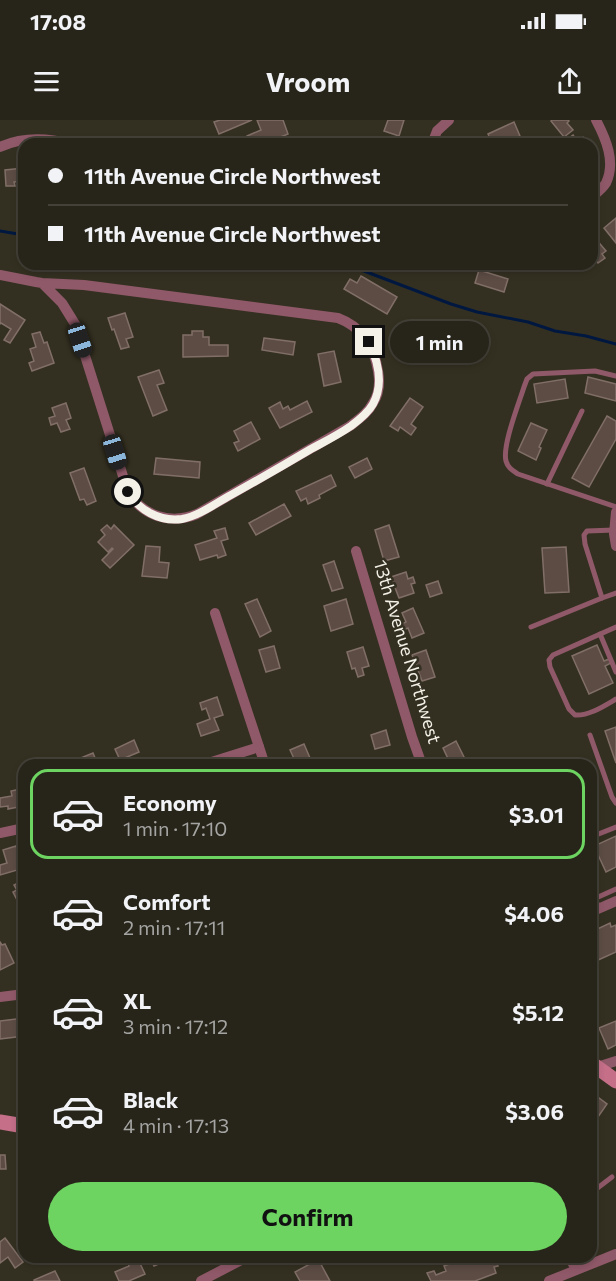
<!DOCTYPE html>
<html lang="en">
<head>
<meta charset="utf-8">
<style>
	:root { --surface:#272419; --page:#333026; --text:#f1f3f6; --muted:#a4a4a2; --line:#434138; --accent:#6dd361 }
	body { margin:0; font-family:Commissioner,sans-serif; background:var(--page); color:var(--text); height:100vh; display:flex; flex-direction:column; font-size:22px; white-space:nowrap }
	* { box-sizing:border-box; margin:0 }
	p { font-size:20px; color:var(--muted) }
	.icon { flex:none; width:33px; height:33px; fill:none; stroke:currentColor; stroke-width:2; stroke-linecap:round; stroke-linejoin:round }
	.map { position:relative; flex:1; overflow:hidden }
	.drawer { position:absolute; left:18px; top:639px; width:579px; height:504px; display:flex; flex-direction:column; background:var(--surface); border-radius:18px; box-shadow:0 3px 9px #0003,0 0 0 2px var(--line) }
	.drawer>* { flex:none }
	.guide { position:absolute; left:18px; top:18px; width:580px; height:132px; border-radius:18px; box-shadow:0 3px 9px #0003,0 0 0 2px var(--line); display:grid; align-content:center; height:132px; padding:0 30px; background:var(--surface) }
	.end { position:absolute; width:27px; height:27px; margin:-14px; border:8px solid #f4f2e8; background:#111; box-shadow:0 0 0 3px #111 }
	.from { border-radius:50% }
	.bubble { position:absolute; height:42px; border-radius:21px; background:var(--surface); box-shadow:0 3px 9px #0003,0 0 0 2px var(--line); font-size:20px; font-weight:700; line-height:42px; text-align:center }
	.car { position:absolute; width:18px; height:36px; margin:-18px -9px; border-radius:8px; box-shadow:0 0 4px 2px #0007; background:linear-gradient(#222 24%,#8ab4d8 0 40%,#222 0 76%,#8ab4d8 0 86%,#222 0) }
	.guide b { display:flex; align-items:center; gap:21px; height:57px; font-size:22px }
	.guide b+b { border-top:2px solid var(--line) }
	.guide i { width:15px; height:15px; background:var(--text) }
	ul { padding:10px 0 0; list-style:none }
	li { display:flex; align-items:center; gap:18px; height:90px; margin:0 12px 9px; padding:0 18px; border:3px solid transparent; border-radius:18px }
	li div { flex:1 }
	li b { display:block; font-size:22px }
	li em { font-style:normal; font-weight:700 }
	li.active { border-color:var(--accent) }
	li>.icon { width:54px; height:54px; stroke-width:1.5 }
	.cta { display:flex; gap:12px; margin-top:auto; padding:12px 30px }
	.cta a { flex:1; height:69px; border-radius:36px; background:var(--accent); color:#111; font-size:24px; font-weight:700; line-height:69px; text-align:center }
	.status { display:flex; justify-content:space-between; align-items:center; height:42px; padding:0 30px; background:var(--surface); direction:ltr }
	.status svg { height:16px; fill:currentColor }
	header { display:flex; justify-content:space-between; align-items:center; height:78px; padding:0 30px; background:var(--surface); font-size:27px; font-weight:700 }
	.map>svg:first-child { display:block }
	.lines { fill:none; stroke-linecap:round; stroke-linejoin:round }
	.stream { stroke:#001840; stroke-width:3 }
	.building { fill:#5c4c44; stroke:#816f67; stroke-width:1.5 }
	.lane { stroke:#905969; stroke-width:5 }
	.street { stroke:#905969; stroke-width:10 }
	.secondary { stroke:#c56f89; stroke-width:15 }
	.route { stroke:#f4f2e8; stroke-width:8 }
	.labels { text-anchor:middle; stroke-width:5; stroke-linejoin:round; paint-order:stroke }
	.street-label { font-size:18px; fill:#f4f2e8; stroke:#343021 }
</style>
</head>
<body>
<div class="status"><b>17:08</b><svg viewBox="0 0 49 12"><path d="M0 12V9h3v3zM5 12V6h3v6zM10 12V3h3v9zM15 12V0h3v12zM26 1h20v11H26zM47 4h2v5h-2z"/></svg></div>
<header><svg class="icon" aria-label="menu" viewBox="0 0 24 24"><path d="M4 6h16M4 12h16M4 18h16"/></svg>Vroom<svg class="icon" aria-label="share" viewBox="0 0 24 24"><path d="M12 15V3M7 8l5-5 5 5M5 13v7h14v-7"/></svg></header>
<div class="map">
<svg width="616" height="1161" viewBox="0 0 616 1161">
	<rect width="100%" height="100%" fill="#343021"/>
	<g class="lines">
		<g class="stream">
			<polyline points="0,111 24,115"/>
			<polyline points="329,144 364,151 451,184 477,192 528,202 555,211 586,216 616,224"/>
		</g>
	</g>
	<g class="building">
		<polygon points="220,0 252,0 219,14 214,2"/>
		<polygon points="257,0 283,0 288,14 263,24 250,24 247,16 261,10"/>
		<polygon points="388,0 404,0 399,16 384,11"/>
		<polygon points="552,0 568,0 569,1 567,3 573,10 564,17 551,1"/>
		<polygon points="514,2 520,16 515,18 518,24 506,24 505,22 501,24 492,24 488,14"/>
		<polygon points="573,15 577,21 583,17 588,24 561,24"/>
		<polygon points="24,48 24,61 14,62 15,66 6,66 5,50"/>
		<polygon points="616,98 616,123 604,108"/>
		<polygon points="595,118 606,131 602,134 605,138 598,143 596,140 592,143 592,120"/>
		<polygon points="479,150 508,159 504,172 475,163"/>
		<polygon points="361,156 397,177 387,194 344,169 350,159 357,163"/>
		<polygon points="0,184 25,200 10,223 4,220 11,209 1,203 0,204"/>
		<polygon points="125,193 133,217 126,219 129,227 121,229 114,209 112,210 108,198"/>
		<polygon points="408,206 419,219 406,230 395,217"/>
		<polygon points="192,211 203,211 203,217 209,217 209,225 228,225 228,236 183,237 183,215 192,215"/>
		<polygon points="40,212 44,223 47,222 54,243 32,251 29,243 34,241 30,229 36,227 32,214"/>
		<polygon points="264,218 295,222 293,235 262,230"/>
		<polygon points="334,231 341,262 324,266 318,234"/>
		<polygon points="159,250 164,263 157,265 167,290 153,296 138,257"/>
		<polygon points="588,257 616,264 616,281 585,273"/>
		<polygon points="565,259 568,278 537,283 534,264"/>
		<polygon points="410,278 423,287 411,304 416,308 411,315 400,307 398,311 390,306"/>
		<polygon points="307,281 312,292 280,308 269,288 280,282 283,289 288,286 290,290"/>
		<polygon points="66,283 71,298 66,300 70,309 61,312 57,303 51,305 49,298 55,296 52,288"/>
		<polygon points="607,296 616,301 616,319 589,367 572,358"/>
		<polygon points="251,302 260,319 238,331 234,323 239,321 234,311"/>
		<polygon points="531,303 547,310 539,327 541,328 536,340 518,331"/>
		<polygon points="156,338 200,342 199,358 154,354"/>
		<polygon points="367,338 372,349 355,358 349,347"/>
		<polygon points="84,348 96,381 87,385 84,379 80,380 70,353"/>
		<polygon points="331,355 336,366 319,375 320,378 308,384 306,378 301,381 296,371"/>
		<polygon points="284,384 291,396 256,415 249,403"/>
		<polygon points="107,405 111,409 114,405 134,425 110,448 102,440 113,429 112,428 108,432 98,422 105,415 101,410"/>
		<polygon points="389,405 399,437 384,441 375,410"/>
		<polygon points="225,408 228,419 221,421 226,435 218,438 217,435 200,440 195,425 217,418 214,411"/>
		<polygon points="146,426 160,427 159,442 169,443 167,458 142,456"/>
		<polygon points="566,427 569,472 545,473 542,428"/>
		<polygon points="334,441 343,468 332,471 323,445"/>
		<polygon points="406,452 408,459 413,457 415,463 411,464 414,473 399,478 391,457"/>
		<polygon points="438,461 442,473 430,477 426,465"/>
		<polygon points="257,479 271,511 260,517 245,484"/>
		<polygon points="346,479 353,504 331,511 324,486"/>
		<polygon points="413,488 424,513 412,518 408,508 403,510 400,505 406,502 402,493"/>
		<polygon points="597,525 604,541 609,539 611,543 605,546 613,563 589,574 572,536"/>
		<polygon points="274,526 280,548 266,552 259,530"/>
		<polygon points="363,527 369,546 362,548 364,555 358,557 355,548 352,549 347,532"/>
		<polygon points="426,530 435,557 422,561 412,535"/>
		<polygon points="217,577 223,595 214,598 219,610 201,616 197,604 210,599 206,588 202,590 200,583"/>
		<polygon points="616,607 616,643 605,611"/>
		<polygon points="386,610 390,625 375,629 371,615"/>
		<polygon points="134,620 139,632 120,640 115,629"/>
		<polygon points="456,621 468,645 451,645 443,628"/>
		<polygon points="304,624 313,645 297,645 290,630"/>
		<polygon points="93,633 98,645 78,645 76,640"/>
		<polygon points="21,669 24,686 8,689 8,686 0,687 0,678 12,676 11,671"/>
		<polygon points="616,716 616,747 606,752 594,726"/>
		<polygon points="16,726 20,739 23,739 24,748 0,755 0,745 7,743 3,730"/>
		<polygon points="24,760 24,788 22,782 19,784 13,772 17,770 14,765"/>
		<polygon points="610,803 611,807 616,805 616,832 596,841 591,831 591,812"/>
		<polygon points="0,822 2,825 5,824 14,843 0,850"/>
		<polygon points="24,898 24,916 0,919 0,901"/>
		<polygon points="616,901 616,925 608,929 599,908"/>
		<polygon points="591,972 607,984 598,997 591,992"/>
		<polygon points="0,1035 5,1035 6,1049 0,1049"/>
		<polygon points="5,1118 23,1142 15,1148 8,1137 0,1143 0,1122"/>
		<polygon points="135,1137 137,1137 145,1154 129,1161 119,1161 115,1152 129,1146 127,1141"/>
		<polygon points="150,1137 175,1137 154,1146"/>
		<polygon points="306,1137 317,1137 330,1161 300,1161 295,1152 310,1144"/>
		<polygon points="468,1137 473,1137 475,1142 487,1137 494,1137 498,1146 494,1147 496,1153 475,1161 431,1161 427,1153 434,1151 436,1155 446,1151 444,1146"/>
		<polygon points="55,1151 60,1161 34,1161 34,1160"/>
	</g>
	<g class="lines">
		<g class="lane">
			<path d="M616,256L595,251L533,254L527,259L524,267C519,283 502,326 506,341C508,348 512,350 518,354L616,387"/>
			<polyline points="547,364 582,291"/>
			<polyline points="614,410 587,411 584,415 585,424 602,478 616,473"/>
			<polyline points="531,507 602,478"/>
			<path d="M616,507L553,535L549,540L550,547L569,589L575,595C589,596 604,586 616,579"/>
			<polyline points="600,514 616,552"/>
			<polyline points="590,615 612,677 616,683"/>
			<polyline points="591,717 616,707"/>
			<polyline points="591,769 599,788"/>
			<polyline points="596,778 616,769"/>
			<polyline points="591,1073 612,1057"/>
		</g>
		<g class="street">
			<polyline points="432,24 437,11 449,0"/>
			<path d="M0,27C22,17 48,18 71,24"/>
			<path d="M592,77C597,73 603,68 606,63C616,42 606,19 596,0"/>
			<path d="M0,155L36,162L42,163L84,165L338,198C362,207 374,226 378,251C380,262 379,274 373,283C368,293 359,299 350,306L197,394C170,405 143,396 128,372L75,204L62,183L42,163"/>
			<polyline points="616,392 614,414 616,426"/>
			<polyline points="356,431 412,617 422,645"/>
			<polyline points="215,493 265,645"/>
			<polyline points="202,645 259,627"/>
			<polyline points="0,713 24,708"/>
			<polyline points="591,792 616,781"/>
			<polyline points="0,877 24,874"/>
			<polyline points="594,948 616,941"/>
			<polyline points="569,1137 576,1149"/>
			<polyline points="201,1161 247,1137"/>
			<polyline points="549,1161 616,1134"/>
		</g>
		<g class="secondary">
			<polyline points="591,943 616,961"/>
			<polyline points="0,1002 24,1006"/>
		</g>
	</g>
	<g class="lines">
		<path class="route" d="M128,372C139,390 159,402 182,399C199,396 216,383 231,375C258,360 284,345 311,329C324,322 338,315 351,306C359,300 368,293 373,284C384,264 378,241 369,222"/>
	</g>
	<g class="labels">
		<g class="street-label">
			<text transform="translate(407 532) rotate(73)" y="6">13th Avenue Northwest</text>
		</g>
	</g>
</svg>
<i class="end from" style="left:128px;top:372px"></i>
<i class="end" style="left:369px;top:222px"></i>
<div class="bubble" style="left:390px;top:201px;width:99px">1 min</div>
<i class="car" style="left:80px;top:220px;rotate:162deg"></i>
<i class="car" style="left:115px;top:332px;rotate:163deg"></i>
<div class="guide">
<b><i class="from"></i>11th Avenue Circle Northwest</b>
<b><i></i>11th Avenue Circle Northwest</b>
</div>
<section class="drawer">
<ul>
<li class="active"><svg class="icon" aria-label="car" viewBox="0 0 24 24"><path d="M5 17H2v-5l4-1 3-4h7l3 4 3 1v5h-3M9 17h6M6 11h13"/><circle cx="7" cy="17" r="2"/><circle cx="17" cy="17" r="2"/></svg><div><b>Economy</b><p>1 min · 17:10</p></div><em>$3.01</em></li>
<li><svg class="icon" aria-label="car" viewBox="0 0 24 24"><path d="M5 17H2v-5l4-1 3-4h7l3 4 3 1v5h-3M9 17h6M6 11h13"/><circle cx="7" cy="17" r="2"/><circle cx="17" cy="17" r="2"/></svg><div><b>Comfort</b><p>2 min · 17:11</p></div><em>$4.06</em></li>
<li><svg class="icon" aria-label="car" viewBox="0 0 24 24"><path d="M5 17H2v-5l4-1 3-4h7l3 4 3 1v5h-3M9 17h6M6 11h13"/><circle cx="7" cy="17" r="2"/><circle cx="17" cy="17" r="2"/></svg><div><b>XL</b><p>3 min · 17:12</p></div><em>$5.12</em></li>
<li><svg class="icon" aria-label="car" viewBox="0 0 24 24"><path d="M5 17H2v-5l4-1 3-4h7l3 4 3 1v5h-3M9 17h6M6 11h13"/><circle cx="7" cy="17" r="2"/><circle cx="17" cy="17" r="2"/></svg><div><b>Black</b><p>4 min · 17:13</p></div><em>$3.06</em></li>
</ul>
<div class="cta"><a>Confirm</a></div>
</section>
</div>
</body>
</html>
